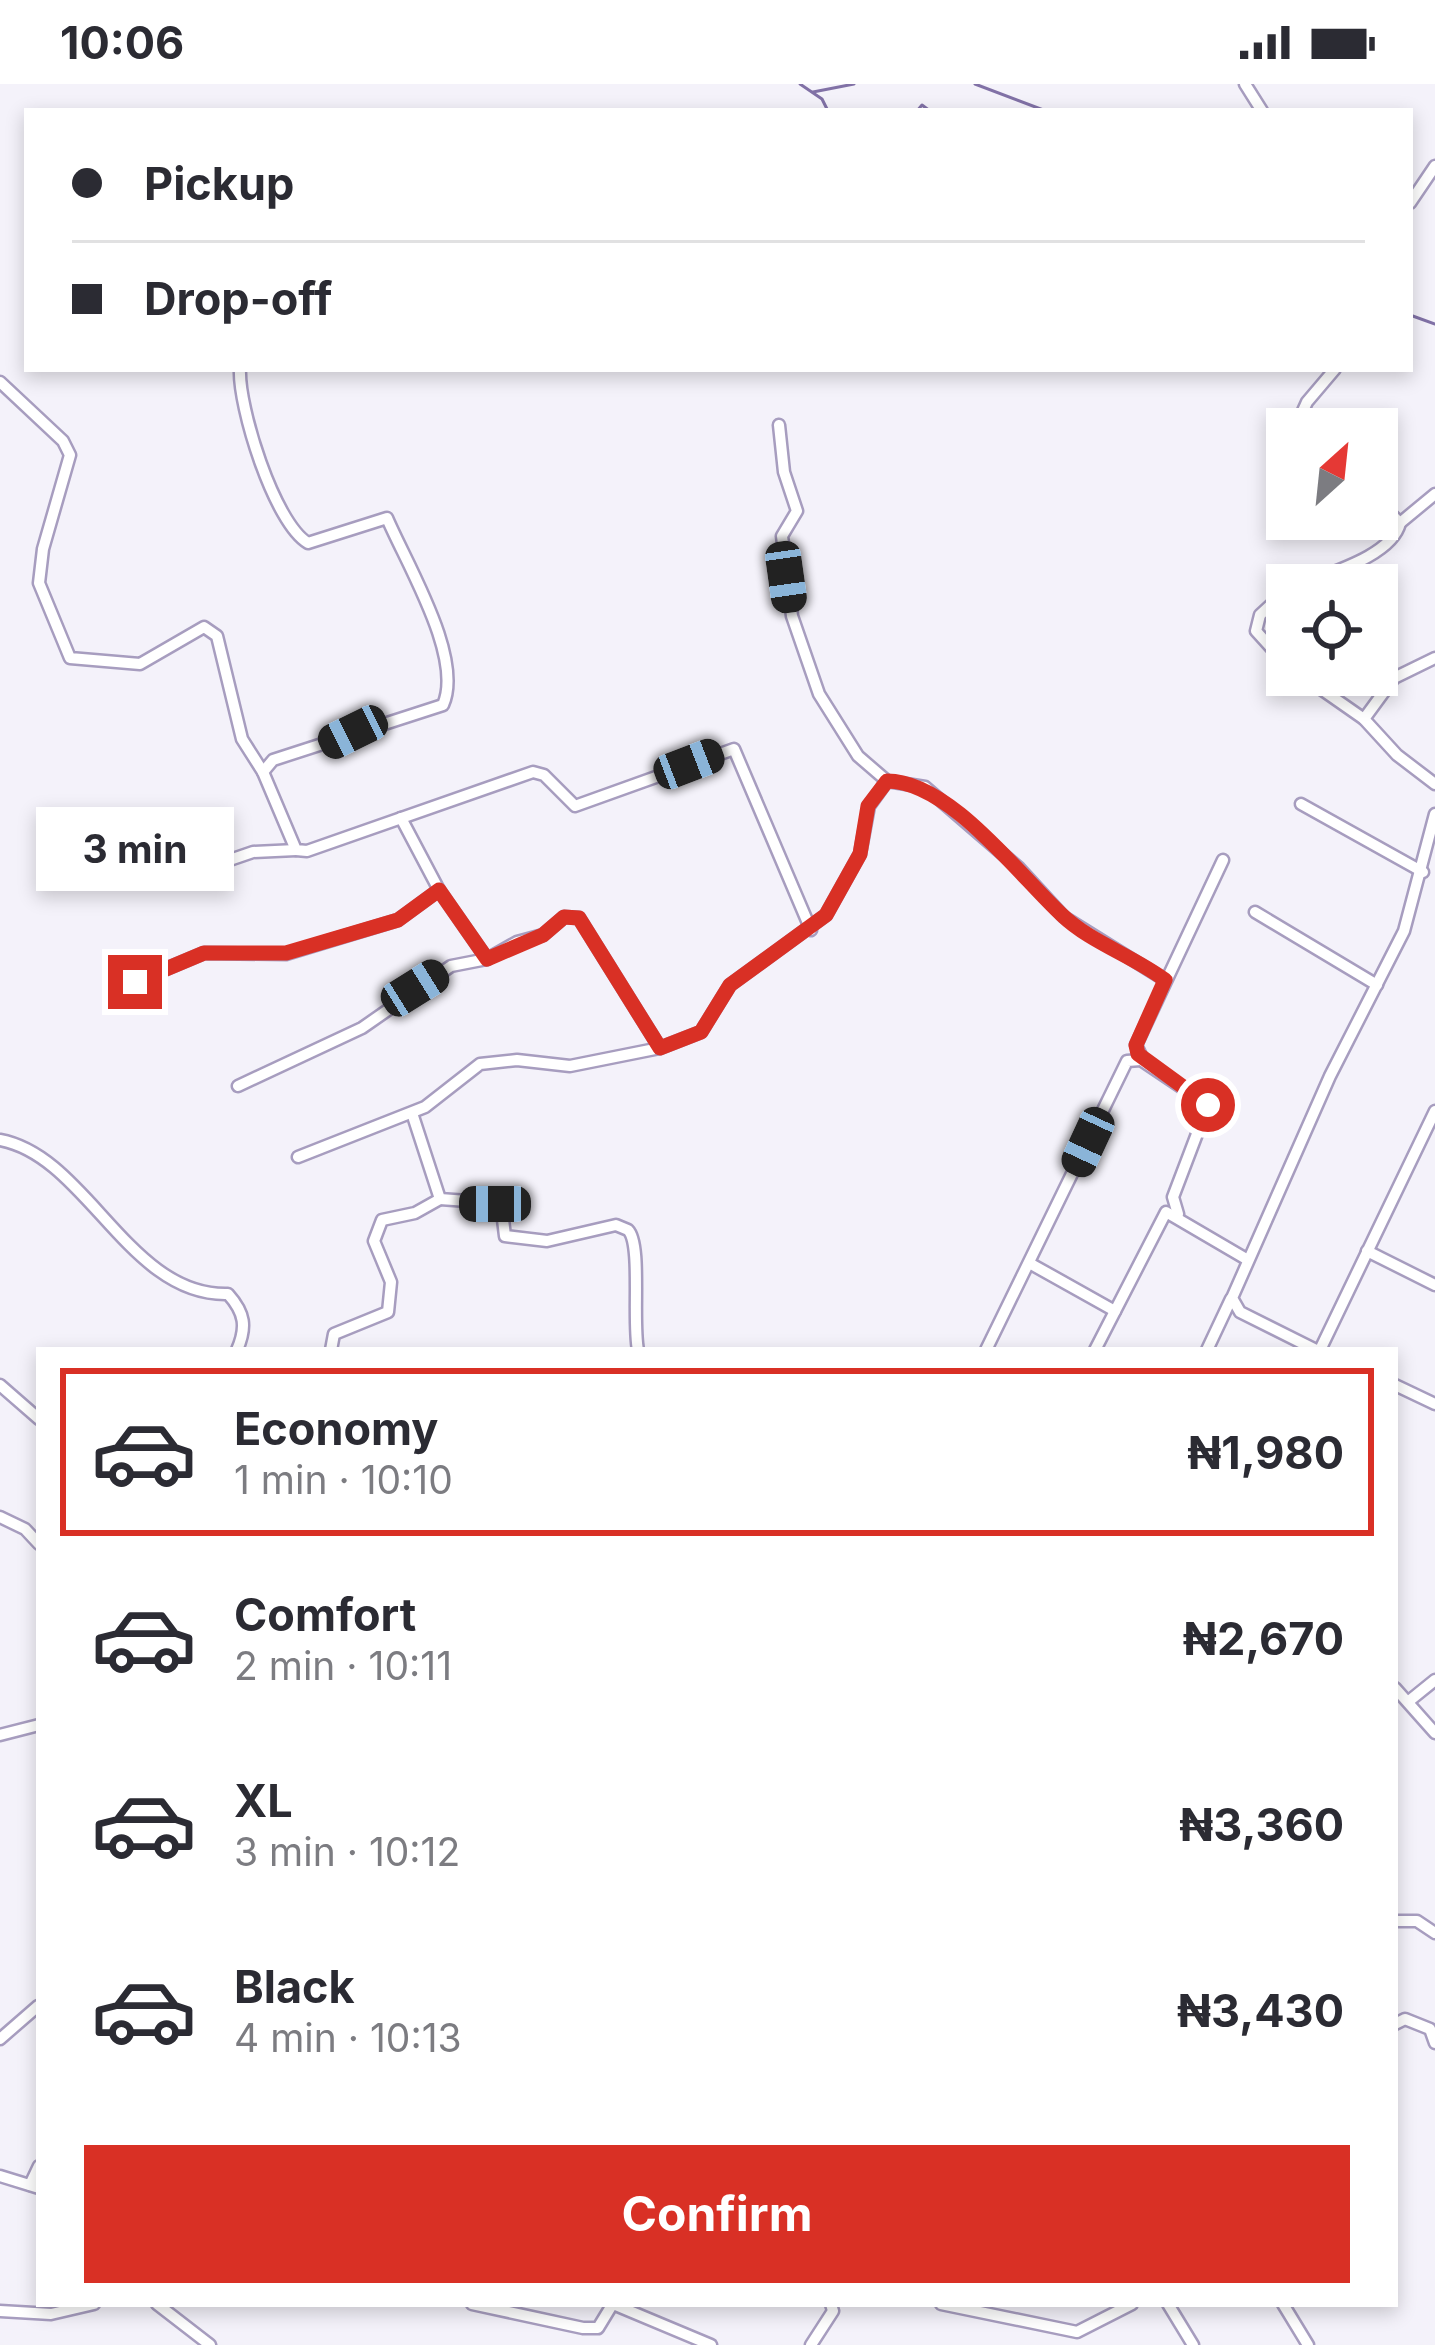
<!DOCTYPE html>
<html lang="en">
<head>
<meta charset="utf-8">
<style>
	:root { --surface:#fff; --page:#f7f7f7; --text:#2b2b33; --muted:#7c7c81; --line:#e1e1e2; --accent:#d93025 }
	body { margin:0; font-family:Inter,sans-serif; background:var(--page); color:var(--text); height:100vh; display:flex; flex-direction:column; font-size:45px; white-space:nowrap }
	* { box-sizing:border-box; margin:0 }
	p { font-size:39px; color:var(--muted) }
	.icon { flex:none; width:66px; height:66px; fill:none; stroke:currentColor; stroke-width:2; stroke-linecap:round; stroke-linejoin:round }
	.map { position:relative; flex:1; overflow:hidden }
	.details { position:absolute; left:36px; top:1263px; width:1362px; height:960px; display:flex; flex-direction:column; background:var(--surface); border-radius:0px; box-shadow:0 6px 18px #0003 }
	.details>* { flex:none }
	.guide { position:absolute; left:24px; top:24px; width:1389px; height:264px; border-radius:0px; box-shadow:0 6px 18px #0003; display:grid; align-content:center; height:264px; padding:0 48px; background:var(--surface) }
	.needle { width:78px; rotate:27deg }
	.tools { position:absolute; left:1266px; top:324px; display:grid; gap:24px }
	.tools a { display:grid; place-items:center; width:132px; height:132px; border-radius:0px; background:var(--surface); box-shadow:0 6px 18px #0003; font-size:60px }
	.end { position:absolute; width:54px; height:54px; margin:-27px; border:15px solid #d93025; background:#fff; box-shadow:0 0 0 6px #fff }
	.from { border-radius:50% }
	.bubble { position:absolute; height:84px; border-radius:0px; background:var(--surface); box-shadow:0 6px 18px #0003; font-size:39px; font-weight:700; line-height:84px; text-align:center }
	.car { position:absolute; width:36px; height:72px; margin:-36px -18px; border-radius:15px; box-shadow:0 0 9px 3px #0007; background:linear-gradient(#222 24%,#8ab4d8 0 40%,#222 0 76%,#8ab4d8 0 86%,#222 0) }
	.guide b { display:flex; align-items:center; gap:42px; height:114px; font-size:45px }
	.guide b+b { border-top:3px solid var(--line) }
	.guide i { width:30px; height:30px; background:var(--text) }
	ul { padding:21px 0 0; list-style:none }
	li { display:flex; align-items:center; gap:36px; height:168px; margin:0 24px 18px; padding:0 24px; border:6px solid transparent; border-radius:0px }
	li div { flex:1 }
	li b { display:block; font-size:45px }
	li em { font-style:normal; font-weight:700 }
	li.current { border-color:var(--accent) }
	li>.icon { width:108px; height:108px; stroke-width:1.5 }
	.cta { display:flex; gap:24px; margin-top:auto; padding:24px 48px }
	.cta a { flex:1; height:138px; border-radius:0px; background:var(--accent); color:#fff; font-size:48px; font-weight:700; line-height:138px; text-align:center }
	.status { display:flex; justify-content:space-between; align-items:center; height:84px; padding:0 60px; background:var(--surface); direction:ltr }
	.status svg { height:33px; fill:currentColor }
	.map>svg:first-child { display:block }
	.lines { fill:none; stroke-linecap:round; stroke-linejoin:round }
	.stream { stroke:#8171a6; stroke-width:3 }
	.minor-casing { stroke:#a79dbf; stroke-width:15 }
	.minor { stroke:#fff; stroke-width:10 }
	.route { stroke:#d93025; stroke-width:15 }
</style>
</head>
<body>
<div class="status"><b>10:06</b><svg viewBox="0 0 49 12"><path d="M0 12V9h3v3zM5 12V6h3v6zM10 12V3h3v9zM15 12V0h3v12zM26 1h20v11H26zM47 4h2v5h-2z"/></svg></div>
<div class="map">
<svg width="1435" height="2261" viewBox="0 0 1435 2261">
	<rect width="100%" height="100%" fill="#f4f2fa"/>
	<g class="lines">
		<g class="stream">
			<polyline points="800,0 822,15 828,27"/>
			<polyline points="975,0 1046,27"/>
			<polyline points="813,8 854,0"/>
			<polyline points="917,27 922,21 930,27"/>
			<polyline points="1410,231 1435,240"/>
		</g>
		<defs>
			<g id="minor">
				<polyline points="1245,0 1262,27"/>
				<polyline points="1410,119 1435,82"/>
				<path d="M240,285C238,322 274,439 308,459L387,434C407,481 464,574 443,621L273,676L263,688L296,766L307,767L533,688L544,691L575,722L734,665L811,846"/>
				<polyline points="0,298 63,357 70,371 43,465 39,499 70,574 140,580 204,543 217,552 242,655 263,688"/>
				<polyline points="779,341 784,388 797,427 782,452 792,532 819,610 858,672 887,697 925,703 1019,784 1064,833 1165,896"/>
				<polyline points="1301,345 1297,340 1307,318 1335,285"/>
				<polyline points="1400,439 1435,410"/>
				<path d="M1300,501C1329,489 1392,472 1400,439L1377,416"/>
				<polyline points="1287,506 1260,531 1256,547 1287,581"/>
				<polyline points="1435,574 1394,594 1364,635 1397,671 1435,700"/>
				<polyline points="1301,591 1364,635"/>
				<polyline points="1301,720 1423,788"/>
				<polyline points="401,734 439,806 487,875"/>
				<polyline points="145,776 218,780 253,768 296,766"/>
				<polyline points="1255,828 1377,901"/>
				<polyline points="135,898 204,869 286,870 398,836 439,806"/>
				<polyline points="238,1002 362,944 451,882 487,875 517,858 543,851 564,833 579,834 660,964"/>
				<path d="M412,1029L440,1115L495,1119L502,1127L505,1152L547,1157L616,1141L628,1146C642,1160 632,1237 638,1266"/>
				<path d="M0,1056C87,1072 129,1213 228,1210C245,1229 247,1243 237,1266"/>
				<polyline points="298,1073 425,1023 480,980 517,976 570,982 660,964 701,948 730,901 826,831 860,770 869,722 887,697"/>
				<polyline points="1178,1130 1173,1113 1208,1021 1144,978 1136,961 1223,776"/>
				<polyline points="1367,1167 1435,1201"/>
				<polyline points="1031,1180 1115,1227"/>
				<polyline points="331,1266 334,1250 388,1228 391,1198 374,1157 382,1136 415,1129 440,1115"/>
				<polyline points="986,1266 1127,977 1141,976"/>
				<polyline points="1095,1266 1166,1128 1248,1176"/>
				<polyline points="1207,1266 1231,1215"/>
				<polyline points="1316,1266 1240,1228 1232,1214 1330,992 1404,847 1435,730"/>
				<polyline points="1320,1266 1435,1027"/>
				<polyline points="0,1301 39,1335"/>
				<polyline points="1395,1301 1435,1320"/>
				<polyline points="0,1433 25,1445 39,1460"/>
				<polyline points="1395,1604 1435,1649"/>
				<polyline points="1409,1617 1435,1596"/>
				<polyline points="0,1651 39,1641"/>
				<polyline points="1395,1837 1417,1837 1435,1849"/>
				<polyline points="1395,1940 1405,1935 1430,1945 1435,1959"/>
				<polyline points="0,1955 38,1922"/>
				<polyline points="0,2092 39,2104"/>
				<polyline points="30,2101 39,2082"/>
				<polyline points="157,2220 210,2261"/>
				<polyline points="472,2220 583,2244 598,2244 612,2221"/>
				<polyline points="613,2220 711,2261"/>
				<polyline points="941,2220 1077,2248 1132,2220"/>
				<polyline points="1168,2220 1193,2261"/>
				<polyline points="1283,2220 1308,2261"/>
				<polyline points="0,2227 51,2230 94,2220"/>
				<polyline points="811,2261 833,2227 831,2220"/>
			</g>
		</defs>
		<use href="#minor" class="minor-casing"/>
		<use href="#minor" class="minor"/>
	</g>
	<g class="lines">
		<path class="route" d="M135,898L204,869H286L398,836L439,806L487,875L543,851L564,833L579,834L660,964L701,948L730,901L826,831L860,770L868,722L887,697C949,697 1018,790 1062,831C1090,858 1133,872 1165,896L1136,961L1138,970L1208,1021"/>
	</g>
</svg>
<div class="tools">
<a><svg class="needle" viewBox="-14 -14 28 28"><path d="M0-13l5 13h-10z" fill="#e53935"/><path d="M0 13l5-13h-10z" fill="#7c7c81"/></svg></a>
<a><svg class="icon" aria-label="locate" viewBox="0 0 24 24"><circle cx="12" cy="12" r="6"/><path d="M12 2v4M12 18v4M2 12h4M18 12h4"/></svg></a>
</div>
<i class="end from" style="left:1208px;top:1021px"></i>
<i class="end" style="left:135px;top:898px"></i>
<div class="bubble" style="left:36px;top:723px;width:198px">3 min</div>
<i class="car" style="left:786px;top:493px;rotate:172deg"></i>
<i class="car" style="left:353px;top:648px;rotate:244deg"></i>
<i class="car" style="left:689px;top:680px;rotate:69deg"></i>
<i class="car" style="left:415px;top:904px;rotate:58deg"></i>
<i class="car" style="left:1088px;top:1058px;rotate:205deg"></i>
<i class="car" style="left:495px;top:1120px;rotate:270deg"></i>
<div class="guide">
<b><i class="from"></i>Pickup</b>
<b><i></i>Drop-off</b>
</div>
<section class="details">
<ul>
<li class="current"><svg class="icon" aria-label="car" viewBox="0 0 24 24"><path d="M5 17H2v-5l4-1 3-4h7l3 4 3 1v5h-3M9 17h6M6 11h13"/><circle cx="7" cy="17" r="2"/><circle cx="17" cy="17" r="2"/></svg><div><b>Economy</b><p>1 min · 10:10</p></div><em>₦1,980</em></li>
<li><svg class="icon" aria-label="car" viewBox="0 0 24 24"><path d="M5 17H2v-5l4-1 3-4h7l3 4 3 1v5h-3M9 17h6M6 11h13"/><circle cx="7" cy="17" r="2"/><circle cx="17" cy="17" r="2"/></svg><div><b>Comfort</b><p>2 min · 10:11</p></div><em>₦2,670</em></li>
<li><svg class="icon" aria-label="car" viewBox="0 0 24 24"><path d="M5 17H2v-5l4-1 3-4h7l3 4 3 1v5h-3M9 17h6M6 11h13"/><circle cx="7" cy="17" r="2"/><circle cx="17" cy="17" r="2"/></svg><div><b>XL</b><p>3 min · 10:12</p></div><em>₦3,360</em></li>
<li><svg class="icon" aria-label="car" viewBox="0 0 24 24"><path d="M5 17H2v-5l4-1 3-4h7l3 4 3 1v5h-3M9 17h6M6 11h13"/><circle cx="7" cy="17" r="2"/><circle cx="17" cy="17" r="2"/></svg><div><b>Black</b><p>4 min · 10:13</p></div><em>₦3,430</em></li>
</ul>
<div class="cta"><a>Confirm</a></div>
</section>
</div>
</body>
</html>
